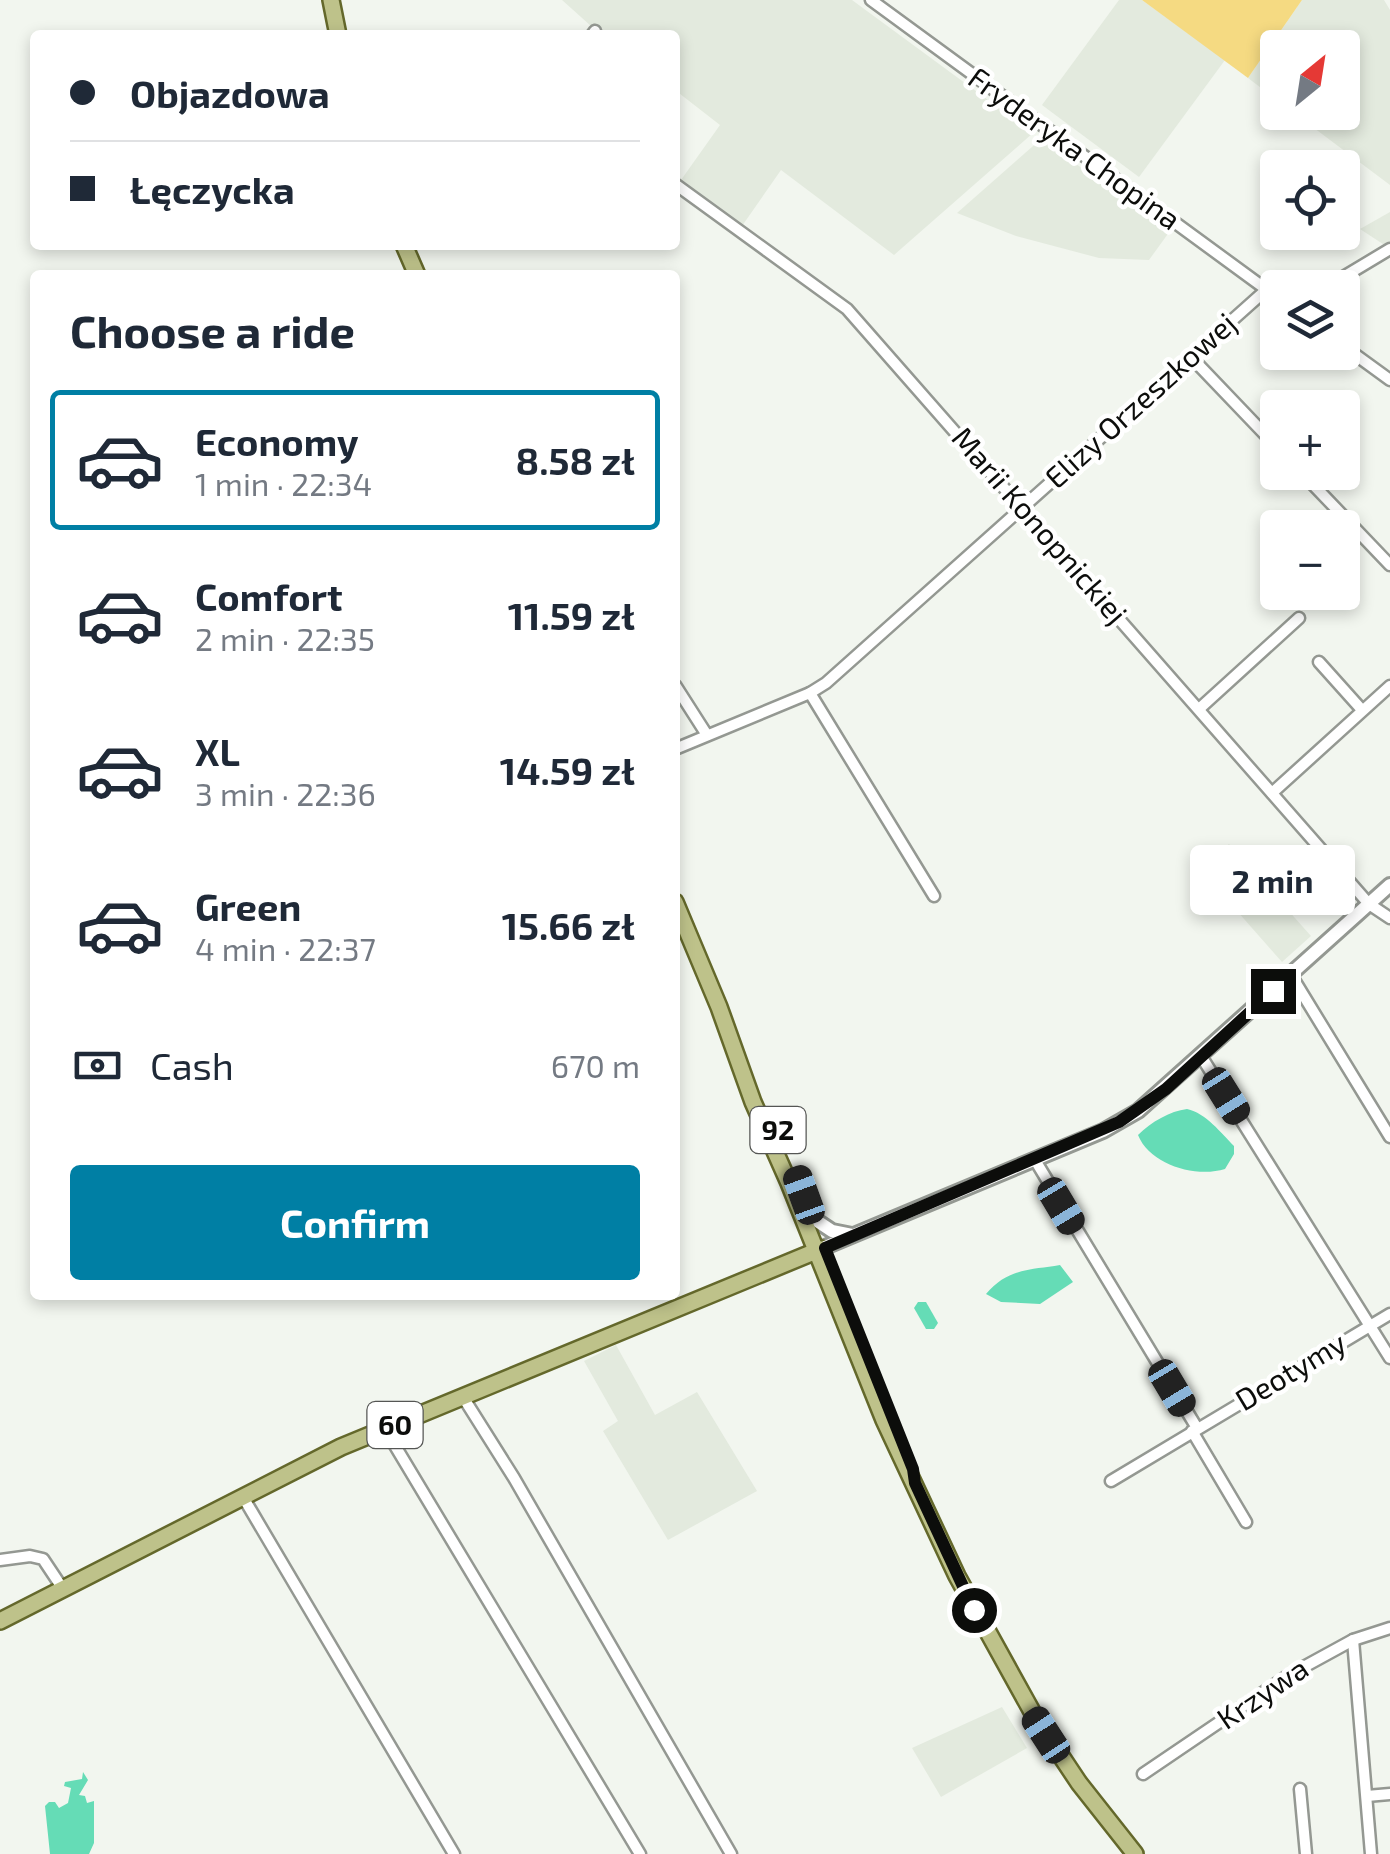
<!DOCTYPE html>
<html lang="en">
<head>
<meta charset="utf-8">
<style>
	:root { --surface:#fff; --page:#f2f2f3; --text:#1f2937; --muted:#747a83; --line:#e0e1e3; --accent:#007fa4 }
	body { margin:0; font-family:"Exo 2",sans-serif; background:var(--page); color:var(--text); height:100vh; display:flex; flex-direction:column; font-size:38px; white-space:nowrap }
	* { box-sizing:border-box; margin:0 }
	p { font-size:32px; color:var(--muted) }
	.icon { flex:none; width:55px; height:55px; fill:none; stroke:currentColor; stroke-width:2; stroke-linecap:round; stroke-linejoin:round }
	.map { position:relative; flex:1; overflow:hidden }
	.sheet { position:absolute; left:30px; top:270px; width:650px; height:1030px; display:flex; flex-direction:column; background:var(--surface); border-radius:10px; box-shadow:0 5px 15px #0003 }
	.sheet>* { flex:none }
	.guide { position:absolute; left:30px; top:30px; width:650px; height:220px; border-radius:10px; box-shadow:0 5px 15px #0003; display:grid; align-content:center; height:220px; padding:0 40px; background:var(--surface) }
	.needle { width:65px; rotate:30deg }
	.buttons { position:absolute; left:1260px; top:30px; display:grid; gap:20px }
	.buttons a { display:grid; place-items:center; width:100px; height:100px; border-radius:10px; background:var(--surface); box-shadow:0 5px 15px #0003; font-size:50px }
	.end { position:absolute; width:45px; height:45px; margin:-22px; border:12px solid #0c0d0b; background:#fff; box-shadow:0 0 0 5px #fff }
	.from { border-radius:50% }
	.bubble { position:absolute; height:70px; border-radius:10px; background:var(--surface); box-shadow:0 5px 15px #0003; font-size:32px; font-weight:700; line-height:70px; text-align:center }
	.car { position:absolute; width:30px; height:60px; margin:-30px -15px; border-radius:12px; box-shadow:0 0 8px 2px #0007; background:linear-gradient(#222 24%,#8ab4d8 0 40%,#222 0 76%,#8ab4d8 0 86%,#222 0) }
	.guide b { display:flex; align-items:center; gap:35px; height:95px; font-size:38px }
	.guide b+b { border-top:2px solid var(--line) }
	.guide i { width:25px; height:25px; background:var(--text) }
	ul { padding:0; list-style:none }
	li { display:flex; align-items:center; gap:30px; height:140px; margin:0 20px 15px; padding:0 20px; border:5px solid transparent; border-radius:10px }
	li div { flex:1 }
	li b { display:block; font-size:38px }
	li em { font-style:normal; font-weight:700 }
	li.selected { border-color:var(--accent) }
	li>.icon { width:90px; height:90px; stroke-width:1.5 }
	h2 { padding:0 40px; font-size:45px; line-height:120px }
	.pay { display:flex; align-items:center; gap:25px; height:110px; padding:0 40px; font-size:38px }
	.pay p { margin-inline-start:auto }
	.action { display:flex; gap:20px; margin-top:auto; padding:20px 40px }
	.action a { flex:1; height:115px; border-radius:10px; background:var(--accent); color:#fff; font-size:40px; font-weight:700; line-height:115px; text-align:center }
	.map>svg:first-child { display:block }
	.built { fill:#e3eade }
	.green { fill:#f5da82 }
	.water { fill:#65dcb6 }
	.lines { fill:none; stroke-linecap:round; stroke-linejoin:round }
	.minor-casing { stroke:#949892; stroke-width:15 }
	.tertiary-casing { stroke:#949892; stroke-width:18 }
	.primary-casing { stroke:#64682b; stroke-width:20 }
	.minor { stroke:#fff; stroke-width:10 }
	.tertiary { stroke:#fff; stroke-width:12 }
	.primary { stroke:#bec28a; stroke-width:15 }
	.route { stroke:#0c0d0b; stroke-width:12 }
	.labels { text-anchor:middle; stroke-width:9; stroke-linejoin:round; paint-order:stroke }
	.shield { fill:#fff; stroke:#555654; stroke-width:2.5 }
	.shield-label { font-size:28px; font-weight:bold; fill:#0c0d0b }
	.street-label { font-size:30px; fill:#0c0d0b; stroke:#fff }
</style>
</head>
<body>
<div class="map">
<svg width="1390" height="1854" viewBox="0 0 1390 1854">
	<rect width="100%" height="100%" fill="#f2f6ef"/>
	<g class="built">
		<polygon points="562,0 852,0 1033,133 894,255 781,170 742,226 681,180 720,125 675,90 675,35 601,35"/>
		<polygon points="1119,0 1142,0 1225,60 1139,177 1042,105"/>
		<polygon points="1302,0 1384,0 1390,10 1390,185 1294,113 1342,112 1342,48 1278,48 1277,100 1248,78"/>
		<polygon points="1041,139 1170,231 1149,260 1099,258 1016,236 957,213"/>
		<polygon points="1390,212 1390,244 1386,246 1360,229"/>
		<polygon points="1229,844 1311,936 1282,962 1200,869"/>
		<polygon points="616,1345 655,1415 697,1392 757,1491 668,1540 603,1431 618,1421 584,1361"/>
		<polygon points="1002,1707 1027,1748 941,1797 912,1748"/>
	</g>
	<polygon class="green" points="1142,0 1302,0 1248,78"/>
	<g class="water">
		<path d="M1187,1109C1206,1113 1221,1133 1234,1146V1154L1225,1169C1196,1178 1150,1165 1138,1135C1151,1122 1170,1111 1187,1109Z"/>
		<path d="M1060,1265L1073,1282L1040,1304L1001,1302L986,1294C1008,1268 1031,1270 1060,1265Z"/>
		<polygon points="918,1302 926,1302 938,1323 934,1329 926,1329 914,1308"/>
		<polygon points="83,1772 88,1780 79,1795 85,1796 87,1803 94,1801 94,1843 89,1854 50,1854 45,1806 49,1802 55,1802 59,1808 68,1803 71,1788 64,1786 65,1782 82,1779"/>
	</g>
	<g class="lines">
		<defs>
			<g id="minor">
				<polyline points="871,0 1278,298"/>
				<polyline points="592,35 595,31"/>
				<polyline points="675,184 847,309 1369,904 1390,918"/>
				<polyline points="1325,288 1390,249"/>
				<polyline points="1342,345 1390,380"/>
				<polyline points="1190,356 1278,448"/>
				<polyline points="1301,472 1390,565"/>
				<polyline points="1319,662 1362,710"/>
				<polyline points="675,685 707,735"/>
				<polyline points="810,693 934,896"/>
				<polyline points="1199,709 1299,618"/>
				<polyline points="675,749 810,693 826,683 1266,290"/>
				<polyline points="1272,793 1390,686"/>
				<polyline points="1291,975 1390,1137"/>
				<polyline points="1201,1056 1390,1358"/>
				<polyline points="1035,1160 1197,1428"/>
				<polyline points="463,1397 514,1478 731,1854"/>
				<polyline points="385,1429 640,1854"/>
				<polyline points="1192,1431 1246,1522"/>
				<polyline points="1111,1481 1390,1314"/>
				<polyline points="243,1497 454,1854"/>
				<polyline points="0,1560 30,1556 43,1559 63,1589"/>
				<polyline points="1353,1640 1371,1854"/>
				<polyline points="1143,1774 1289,1675 1353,1640 1390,1628"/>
				<polyline points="1300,1789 1306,1854"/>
				<polyline points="1367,1796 1390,1794"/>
			</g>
			<g id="tertiary">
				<polyline points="811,1217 832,1231 852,1235"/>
				<polyline points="825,1247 1103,1131 1138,1111 1390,885"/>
			</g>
			<g id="primary">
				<polyline points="331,0 338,35"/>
				<polyline points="404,245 417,275"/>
				<polyline points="675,902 719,1007 753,1102 789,1183 884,1420 957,1576 1035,1717 1079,1783 1135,1854"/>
				<polyline points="0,1621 341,1447 821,1249"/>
			</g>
		</defs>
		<use href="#minor" class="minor-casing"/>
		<use href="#tertiary" class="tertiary-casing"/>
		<use href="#primary" class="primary-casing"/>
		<use href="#minor" class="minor"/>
		<use href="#tertiary" class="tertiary"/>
		<use href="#primary" class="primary"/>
	</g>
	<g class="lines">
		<polyline class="route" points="974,1610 915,1483 913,1469 825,1248 1119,1122 1166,1089 1273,991"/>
	</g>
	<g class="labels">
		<g class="shield">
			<rect x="750.5" y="1107" width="55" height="46" rx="8"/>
			<rect x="367.5" y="1402" width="55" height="46" rx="8"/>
		</g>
		<g class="shield-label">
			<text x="778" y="1140">92</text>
			<text x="395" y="1435">60</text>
		</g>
		<g class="street-label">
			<text transform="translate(1074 149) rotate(36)" y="10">Fryderyka Chopina</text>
			<text transform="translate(1141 401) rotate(-42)" y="10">Elizy Orzeszkowej</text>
			<text transform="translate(1039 526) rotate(49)" y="10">Marii Konopnickiej</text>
			<text transform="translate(1291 1372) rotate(-31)" y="10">Deotymy</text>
			<text transform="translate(1263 1694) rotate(-34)" y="10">Krzywa</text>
		</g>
	</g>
</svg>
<div class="buttons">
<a><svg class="needle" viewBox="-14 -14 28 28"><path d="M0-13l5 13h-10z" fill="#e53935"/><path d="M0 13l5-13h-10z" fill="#747a83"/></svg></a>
<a><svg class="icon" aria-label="locate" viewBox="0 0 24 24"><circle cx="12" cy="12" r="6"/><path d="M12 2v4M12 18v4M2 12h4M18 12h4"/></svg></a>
<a><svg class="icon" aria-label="layers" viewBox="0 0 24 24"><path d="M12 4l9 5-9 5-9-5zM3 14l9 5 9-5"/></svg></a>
<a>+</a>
<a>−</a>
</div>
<i class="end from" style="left:974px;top:1610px"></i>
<i class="end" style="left:1273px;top:991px"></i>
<div class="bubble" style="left:1190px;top:845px;width:165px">2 min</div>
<i class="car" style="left:1226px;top:1096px;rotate:148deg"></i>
<i class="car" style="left:804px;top:1195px;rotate:340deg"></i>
<i class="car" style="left:1061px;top:1206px;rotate:149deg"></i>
<i class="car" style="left:1172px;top:1388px;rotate:149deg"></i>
<i class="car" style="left:1046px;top:1735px;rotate:327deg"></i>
<div class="guide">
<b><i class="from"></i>Objazdowa</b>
<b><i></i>Łęczycka</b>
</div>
<section class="sheet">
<h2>Choose a ride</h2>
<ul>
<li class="selected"><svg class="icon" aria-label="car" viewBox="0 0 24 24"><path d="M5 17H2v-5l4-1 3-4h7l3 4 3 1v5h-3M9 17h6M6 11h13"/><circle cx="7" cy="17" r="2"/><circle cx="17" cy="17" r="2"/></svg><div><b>Economy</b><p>1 min · 22:34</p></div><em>8.58 zł</em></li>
<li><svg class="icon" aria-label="car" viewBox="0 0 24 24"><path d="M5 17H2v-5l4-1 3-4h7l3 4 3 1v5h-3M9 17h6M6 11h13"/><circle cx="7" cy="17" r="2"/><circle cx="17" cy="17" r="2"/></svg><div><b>Comfort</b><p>2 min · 22:35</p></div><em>11.59 zł</em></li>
<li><svg class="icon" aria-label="car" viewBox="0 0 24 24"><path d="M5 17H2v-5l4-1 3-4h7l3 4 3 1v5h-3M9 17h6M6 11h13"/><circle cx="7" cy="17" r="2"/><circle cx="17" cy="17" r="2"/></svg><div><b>XL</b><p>3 min · 22:36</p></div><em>14.59 zł</em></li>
<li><svg class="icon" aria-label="car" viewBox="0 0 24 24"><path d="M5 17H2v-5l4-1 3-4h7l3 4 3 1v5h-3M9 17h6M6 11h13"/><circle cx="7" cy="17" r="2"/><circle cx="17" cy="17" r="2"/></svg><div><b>Green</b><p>4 min · 22:37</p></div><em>15.66 zł</em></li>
</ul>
<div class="pay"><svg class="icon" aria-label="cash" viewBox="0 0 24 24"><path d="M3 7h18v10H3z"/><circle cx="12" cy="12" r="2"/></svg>Cash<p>670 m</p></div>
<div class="action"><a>Confirm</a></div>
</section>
</div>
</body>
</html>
